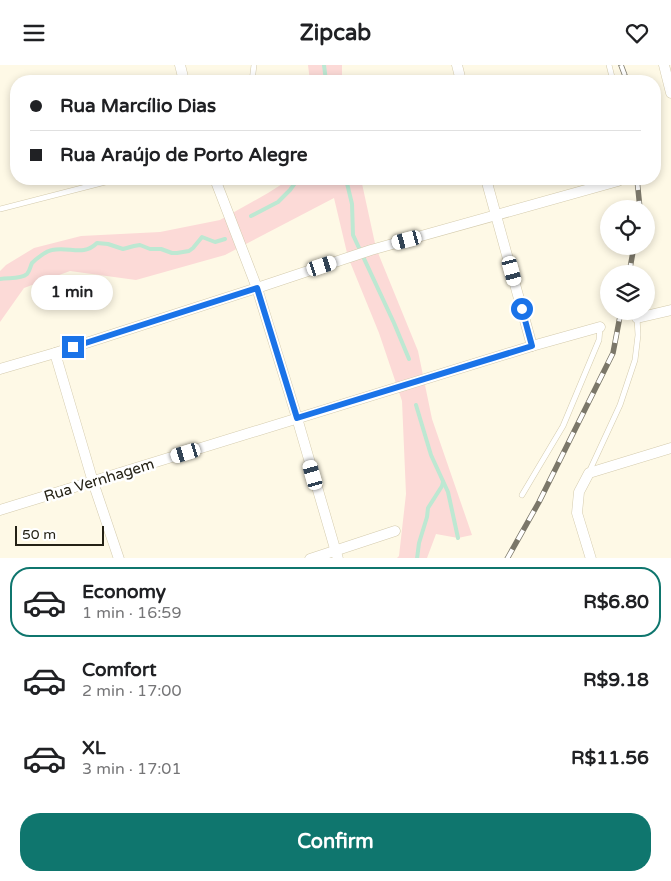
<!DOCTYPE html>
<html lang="en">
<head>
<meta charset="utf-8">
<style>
	:root { --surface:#fff; --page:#f2f2f2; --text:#202124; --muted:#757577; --line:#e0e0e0; --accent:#0f766e }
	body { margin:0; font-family:"Varela Round",sans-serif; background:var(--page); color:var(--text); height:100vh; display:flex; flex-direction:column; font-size:19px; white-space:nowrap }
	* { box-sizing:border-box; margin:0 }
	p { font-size:16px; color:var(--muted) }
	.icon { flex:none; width:28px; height:28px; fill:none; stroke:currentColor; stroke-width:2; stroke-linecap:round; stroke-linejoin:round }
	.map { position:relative; height:493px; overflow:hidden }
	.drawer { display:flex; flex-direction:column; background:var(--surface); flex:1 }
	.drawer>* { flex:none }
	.top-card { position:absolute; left:10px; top:10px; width:651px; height:110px; border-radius:20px; box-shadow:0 2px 8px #0003; display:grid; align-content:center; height:110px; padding:0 20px; background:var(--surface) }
	.controls { position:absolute; left:600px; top:135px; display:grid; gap:10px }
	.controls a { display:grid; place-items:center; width:55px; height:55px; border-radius:50%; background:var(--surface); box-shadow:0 2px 8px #0003; font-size:25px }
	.scale { position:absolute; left:15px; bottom:12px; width:89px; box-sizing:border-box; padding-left:5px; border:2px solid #242115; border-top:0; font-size:14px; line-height:18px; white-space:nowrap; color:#242115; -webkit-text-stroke:4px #fff; paint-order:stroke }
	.end { position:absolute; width:22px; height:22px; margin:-11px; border:6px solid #1a73e8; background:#fff; box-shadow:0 0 0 2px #fff }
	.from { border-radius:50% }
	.bubble { position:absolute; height:35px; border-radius:18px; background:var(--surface); box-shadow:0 2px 8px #0003; font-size:16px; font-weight:800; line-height:35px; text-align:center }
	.car { position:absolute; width:15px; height:30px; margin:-15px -8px; border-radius:6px; box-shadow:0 0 4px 1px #0007; background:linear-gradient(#fff 24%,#345 0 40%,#fff 0 76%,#345 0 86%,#fff 0) }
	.top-card b { display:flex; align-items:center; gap:18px; height:48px; font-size:19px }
	.top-card b+b { border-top:1px solid var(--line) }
	.top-card i { width:12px; height:12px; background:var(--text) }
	ul { padding:9px 0 0; list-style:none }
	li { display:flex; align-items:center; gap:15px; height:70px; margin:0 10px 8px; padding:0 10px; border:2px solid transparent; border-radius:20px }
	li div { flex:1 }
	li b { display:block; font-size:19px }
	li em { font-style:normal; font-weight:800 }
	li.active { border-color:var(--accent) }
	li>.icon { width:45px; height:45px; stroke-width:1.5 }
	.button { display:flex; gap:10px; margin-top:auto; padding:10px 20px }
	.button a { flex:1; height:58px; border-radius:20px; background:var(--accent); color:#fff; font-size:20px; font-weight:800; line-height:58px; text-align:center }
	header { display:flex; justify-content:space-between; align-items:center; height:65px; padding:0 20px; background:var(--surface); font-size:22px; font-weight:800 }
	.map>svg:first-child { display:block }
	.green { fill:#fcdad7 }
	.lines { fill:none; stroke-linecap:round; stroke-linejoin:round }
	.stream { stroke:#bde8d2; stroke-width:4 }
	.service-casing { stroke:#d4cbad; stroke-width:6 }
	.minor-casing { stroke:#d4cbad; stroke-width:11 }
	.service { stroke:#fff; stroke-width:5 }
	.minor { stroke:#fff; stroke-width:10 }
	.rail-casing { stroke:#7b7769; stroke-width:5.5 }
	.rail { stroke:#fff; stroke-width:4; stroke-dasharray:11; stroke-linecap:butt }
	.route { stroke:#1a73e8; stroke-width:6 }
	.labels { text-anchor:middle; stroke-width:5; stroke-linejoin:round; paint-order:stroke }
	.street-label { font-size:15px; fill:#242115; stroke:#fff }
</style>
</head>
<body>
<header><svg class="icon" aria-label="menu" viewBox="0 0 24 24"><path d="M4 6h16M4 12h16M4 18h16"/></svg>Zipcab<svg class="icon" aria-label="heart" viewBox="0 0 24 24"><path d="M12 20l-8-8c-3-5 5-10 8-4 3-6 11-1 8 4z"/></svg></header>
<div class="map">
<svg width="671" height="494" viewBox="0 0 671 494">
	<rect width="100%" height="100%" fill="#fef9e6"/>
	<g class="green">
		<polygon points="308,0 342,0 342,16 310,16"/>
		<polygon points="290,114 361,114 376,183 418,286 432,354 472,470 458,473 436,469 427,493 397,493 399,491 406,429 402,336 379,268 348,192 334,133 225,190 136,215 70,206 24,223 0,257 0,206 6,200 34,183 81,171 160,167 220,155 268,128"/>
	</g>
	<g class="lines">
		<g class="stream">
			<polyline points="324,0 326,16"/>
			<polyline points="346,114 352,139 353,170 394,258 409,294"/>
			<polyline points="251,151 278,137 290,125 298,114"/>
			<path d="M0,214C8,212 20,215 27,209C30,206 30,202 32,198C36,194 46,186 52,185C69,181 83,192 97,178L108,179L123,184L134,181L140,180L150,184H161L172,188H177L189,186L193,183L202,172L215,177L225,174"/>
			<polyline points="416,340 431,390 448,427 458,473"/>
			<polyline points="417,494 419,478 427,452 428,443 442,421 443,417"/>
		</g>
		<defs>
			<g id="service">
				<polyline points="609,0 613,16"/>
				<polyline points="252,16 254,0"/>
				<polyline points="0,144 117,114"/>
				<polyline points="589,407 620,340 635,295 638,270 637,253"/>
				<polyline points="522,430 563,361 599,275 600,262"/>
			</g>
			<g id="minor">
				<polyline points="180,0 184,16"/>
				<polyline points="457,0 461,16"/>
				<polyline points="664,0 671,28"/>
				<polyline points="215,114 257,223 297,353 338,494"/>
				<polyline points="486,114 532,281"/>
				<polyline points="637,253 671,245"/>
				<polyline points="55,288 93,417 119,494"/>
				<polyline points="0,304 55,288 257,223 371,185 618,116"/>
				<polyline points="0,445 532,281 600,262"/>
				<polyline points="310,494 395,466"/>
				<polyline points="591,494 577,448 579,427 589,408 671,383"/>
			</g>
		</defs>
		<use href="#service" class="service-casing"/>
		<use href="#minor" class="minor-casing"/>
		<use href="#service" class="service"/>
		<use href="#minor" class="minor"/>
		<defs>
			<g id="rail">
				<polyline points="621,0 627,16"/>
				<polyline points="637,114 640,144"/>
				<polyline points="629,209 634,181"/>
				<polyline points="507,494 539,437 613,288 621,246"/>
			</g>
		</defs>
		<use href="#rail" class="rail-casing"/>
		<use href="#rail" class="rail"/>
	</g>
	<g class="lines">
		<polyline class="route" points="73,282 257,223 297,353 532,281 522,244"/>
	</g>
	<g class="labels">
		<g class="street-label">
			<text transform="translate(99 415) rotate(-17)" y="5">Rua Vernhagem</text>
		</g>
	</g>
</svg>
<div class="controls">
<a><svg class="icon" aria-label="locate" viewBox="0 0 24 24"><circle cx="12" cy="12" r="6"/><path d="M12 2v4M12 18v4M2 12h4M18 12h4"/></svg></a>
<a><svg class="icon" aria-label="layers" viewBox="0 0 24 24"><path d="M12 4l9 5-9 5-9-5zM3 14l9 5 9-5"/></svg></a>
</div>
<div class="scale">50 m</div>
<i class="end from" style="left:522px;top:244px"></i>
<i class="end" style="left:73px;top:282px"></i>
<div class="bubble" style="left:31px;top:210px;width:82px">1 min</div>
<i class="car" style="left:407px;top:175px;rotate:255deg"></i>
<i class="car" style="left:322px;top:201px;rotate:72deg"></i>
<i class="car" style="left:512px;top:206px;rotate:165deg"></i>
<i class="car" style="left:186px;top:388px;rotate:253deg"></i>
<i class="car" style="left:313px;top:410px;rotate:344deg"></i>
<div class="top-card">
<b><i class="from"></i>Rua Marcílio Dias</b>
<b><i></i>Rua Araújo de Porto Alegre</b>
</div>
</div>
<section class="drawer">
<ul>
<li class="active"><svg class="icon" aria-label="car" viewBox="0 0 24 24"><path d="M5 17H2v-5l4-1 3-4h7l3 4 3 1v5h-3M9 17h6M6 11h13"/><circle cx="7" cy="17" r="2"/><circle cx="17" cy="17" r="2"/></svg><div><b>Economy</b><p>1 min · 16:59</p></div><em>R$6.80</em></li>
<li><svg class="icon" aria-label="car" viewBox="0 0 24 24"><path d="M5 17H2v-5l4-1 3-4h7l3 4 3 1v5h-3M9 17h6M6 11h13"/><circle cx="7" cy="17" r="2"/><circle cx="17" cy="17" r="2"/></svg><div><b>Comfort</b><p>2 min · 17:00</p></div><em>R$9.18</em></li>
<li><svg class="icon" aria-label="car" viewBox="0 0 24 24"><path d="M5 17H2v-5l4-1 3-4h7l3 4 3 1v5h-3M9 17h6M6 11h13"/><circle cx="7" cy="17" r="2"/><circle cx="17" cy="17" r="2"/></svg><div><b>XL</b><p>3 min · 17:01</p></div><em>R$11.56</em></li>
</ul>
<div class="button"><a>Confirm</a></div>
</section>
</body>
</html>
